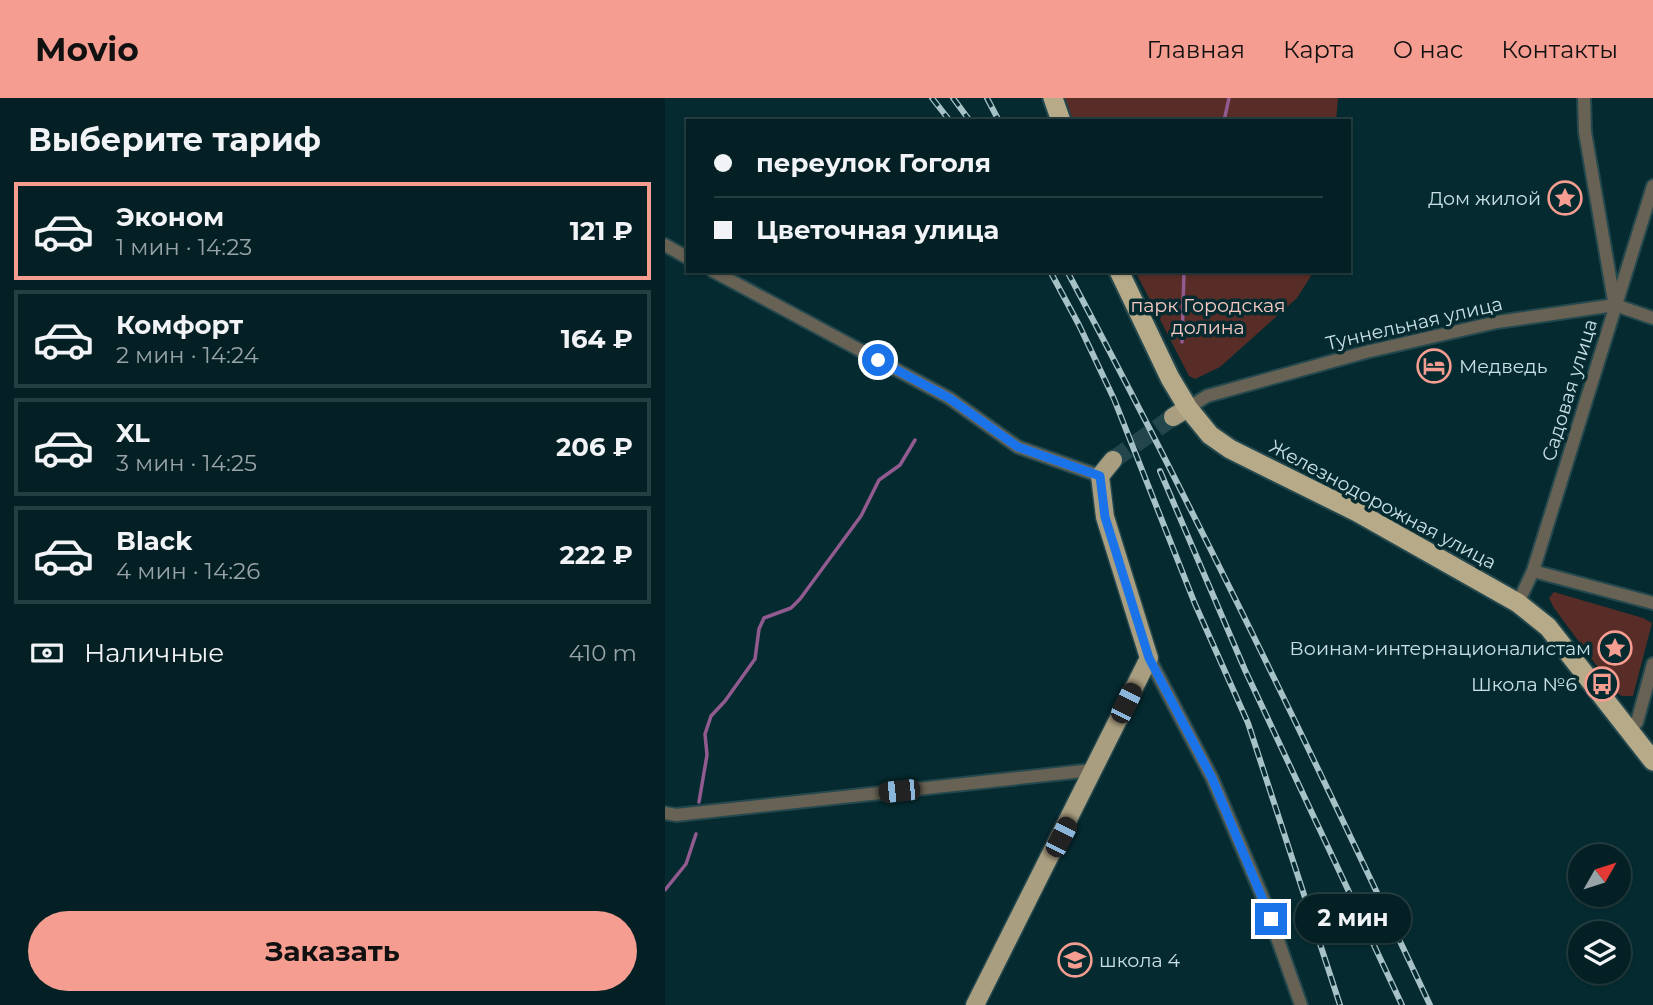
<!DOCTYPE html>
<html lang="ru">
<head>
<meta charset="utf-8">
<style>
	:root { --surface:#042024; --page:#122d31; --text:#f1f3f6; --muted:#97a3a6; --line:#253e41; --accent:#f59d90 }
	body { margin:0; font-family:Montserrat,sans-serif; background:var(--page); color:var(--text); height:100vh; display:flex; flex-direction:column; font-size:26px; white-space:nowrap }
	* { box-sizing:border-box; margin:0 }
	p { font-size:23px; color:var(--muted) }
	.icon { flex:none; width:38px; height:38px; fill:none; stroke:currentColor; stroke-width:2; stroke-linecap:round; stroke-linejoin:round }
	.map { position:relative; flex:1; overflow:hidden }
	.details { display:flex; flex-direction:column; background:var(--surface); width:665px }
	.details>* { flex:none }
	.guide { position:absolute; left:21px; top:21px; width:665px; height:154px; border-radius:0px; box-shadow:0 2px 5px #0004,0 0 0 2px var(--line); display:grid; align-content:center; height:154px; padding:0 28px; background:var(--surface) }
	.needle { width:46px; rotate:51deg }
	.controls { position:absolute; left:903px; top:746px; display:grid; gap:14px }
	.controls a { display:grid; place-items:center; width:63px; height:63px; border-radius:50%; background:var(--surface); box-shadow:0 2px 5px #0004,0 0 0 2px var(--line); font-size:35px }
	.end { position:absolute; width:32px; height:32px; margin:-16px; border:9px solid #1a73e8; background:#fff; box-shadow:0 0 0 4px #fff }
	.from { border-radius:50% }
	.bubble { position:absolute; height:49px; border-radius:24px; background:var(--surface); box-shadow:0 2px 5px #0004,0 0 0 2px var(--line); font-size:23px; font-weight:700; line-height:49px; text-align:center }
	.car { position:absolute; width:21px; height:42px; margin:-21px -10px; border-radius:9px; box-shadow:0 0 5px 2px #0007; background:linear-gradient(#222 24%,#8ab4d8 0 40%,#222 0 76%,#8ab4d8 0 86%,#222 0) }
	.guide b { display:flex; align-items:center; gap:24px; height:66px; font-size:26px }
	.guide b+b { border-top:2px solid var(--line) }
	.guide i { width:18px; height:18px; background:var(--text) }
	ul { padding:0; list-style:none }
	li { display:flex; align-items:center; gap:21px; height:98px; margin:0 14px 10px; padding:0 14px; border:4px solid var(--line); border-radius:0px }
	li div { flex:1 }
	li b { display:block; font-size:26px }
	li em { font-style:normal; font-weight:700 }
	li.selected { border-color:var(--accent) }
	li>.icon { width:63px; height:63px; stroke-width:1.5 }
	h2 { padding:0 28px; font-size:32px; line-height:84px }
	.pay { display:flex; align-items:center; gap:18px; height:77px; padding:0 28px; font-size:26px }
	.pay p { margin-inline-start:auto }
	.action { display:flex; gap:14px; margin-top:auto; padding:14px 28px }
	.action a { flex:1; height:80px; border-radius:42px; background:var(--accent); color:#111; font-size:28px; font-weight:700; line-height:80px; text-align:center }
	header { display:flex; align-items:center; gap:42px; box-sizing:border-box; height:98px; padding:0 35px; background:var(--accent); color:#111 }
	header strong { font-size:33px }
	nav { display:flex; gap:38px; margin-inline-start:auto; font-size:24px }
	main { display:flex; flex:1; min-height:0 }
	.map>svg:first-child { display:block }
	.green { fill:#582c27 }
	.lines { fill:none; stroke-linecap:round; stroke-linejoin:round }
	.stream { stroke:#925b8f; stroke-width:3.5 }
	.primary-tunnel { stroke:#22464b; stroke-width:18; stroke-dasharray:18 9; stroke-linecap:butt }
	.minor-casing { stroke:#24484d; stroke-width:16 }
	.primary-casing { stroke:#24484d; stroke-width:21 }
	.trunk-casing { stroke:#24484d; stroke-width:23 }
	.minor { stroke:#676253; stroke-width:12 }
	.primary { stroke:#aa9e80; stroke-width:18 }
	.trunk { stroke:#b7aa88; stroke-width:19 }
	.rail-casing { stroke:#a7c2c6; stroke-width:6 }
	.rail { stroke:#052b30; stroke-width:3.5; stroke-dasharray:10; stroke-linecap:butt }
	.route { stroke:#1a73e8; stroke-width:9 }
	.labels { text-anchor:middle; stroke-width:7; stroke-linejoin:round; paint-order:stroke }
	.poi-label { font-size:19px; fill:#c8e0e4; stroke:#052b30; text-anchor:end }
	.park-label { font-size:19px; fill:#f6c8c1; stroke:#052b30 }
	.street-label { font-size:19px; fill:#c8e0e4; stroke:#052b30 }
</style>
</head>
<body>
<header>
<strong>Movio</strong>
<nav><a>Главная</a><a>Карта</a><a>О нас</a><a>Контакты</a></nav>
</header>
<main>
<section class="details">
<h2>Выберите тариф</h2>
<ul>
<li class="selected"><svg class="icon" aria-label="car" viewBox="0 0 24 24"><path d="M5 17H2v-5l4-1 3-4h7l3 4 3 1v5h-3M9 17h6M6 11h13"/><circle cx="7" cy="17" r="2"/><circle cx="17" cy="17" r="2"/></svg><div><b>Эконом</b><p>1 мин · 14:23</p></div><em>121 ₽</em></li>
<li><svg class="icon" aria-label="car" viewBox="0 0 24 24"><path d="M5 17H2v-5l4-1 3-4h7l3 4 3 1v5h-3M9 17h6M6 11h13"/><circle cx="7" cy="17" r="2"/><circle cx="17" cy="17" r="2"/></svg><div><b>Комфорт</b><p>2 мин · 14:24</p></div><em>164 ₽</em></li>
<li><svg class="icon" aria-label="car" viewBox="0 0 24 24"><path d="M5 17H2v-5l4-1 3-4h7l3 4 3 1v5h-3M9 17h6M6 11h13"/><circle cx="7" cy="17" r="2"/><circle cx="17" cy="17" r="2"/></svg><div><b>XL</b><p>3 мин · 14:25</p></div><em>206 ₽</em></li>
<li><svg class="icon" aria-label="car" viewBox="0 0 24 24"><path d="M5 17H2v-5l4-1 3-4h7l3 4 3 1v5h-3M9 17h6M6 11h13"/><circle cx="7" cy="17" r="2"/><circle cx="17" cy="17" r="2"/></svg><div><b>Black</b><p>4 мин · 14:26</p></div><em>222 ₽</em></li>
</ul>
<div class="pay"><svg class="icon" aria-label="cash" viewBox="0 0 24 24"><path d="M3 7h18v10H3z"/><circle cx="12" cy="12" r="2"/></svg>Наличные<p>410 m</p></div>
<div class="action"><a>Заказать</a></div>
</section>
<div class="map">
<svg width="988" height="907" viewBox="0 0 988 907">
	<rect width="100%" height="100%" fill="#052b30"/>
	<g class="green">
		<polygon points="400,0 673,0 671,23 408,23"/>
		<polygon points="470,173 649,173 632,200 555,269 530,281 524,278"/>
		<polygon points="889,494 978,520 987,525 968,598 957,598 952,595 889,510 884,500"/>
	</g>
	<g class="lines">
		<g class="stream">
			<polyline points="559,23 564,0"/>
			<polyline points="517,244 519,173"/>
			<polyline points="34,704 42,657 40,636 46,618 60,603 90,561 94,531 99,520 126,510 135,501 196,418 214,382 235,367 250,342"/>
			<polyline points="0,792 21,766 31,736"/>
		</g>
		<polyline class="primary-tunnel" points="448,362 508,319"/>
		<defs>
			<g id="minor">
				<polyline points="919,0 920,34 949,203"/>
				<polyline points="0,147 23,160"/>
				<polyline points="48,173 284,300 353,349 435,378"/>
				<polyline points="523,310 542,298 701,254 832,224 950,207 988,220"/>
				<polyline points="868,473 988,505"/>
				<polyline points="853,505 868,473 988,88"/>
				<polyline points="484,560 547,680 598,800 636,907"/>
				<polyline points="964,632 972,624 988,566"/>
				<polyline points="0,715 11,717 428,672"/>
			</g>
			<g id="primary">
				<polyline points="508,319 523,310"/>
				<polyline points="310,907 484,560 440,419 435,378 448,362"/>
			</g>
			<g id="trunk">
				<polyline points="388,0 396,23"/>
				<polyline points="454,173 505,280 523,310 545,337 565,351 692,414 853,505 883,529 988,663"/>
			</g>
		</defs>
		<use href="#minor" class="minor-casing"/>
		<use href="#primary" class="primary-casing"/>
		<use href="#trunk" class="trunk-casing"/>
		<use href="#minor" class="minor"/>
		<use href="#primary" class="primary"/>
		<use href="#trunk" class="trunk"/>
		<defs>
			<g id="rail">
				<polyline points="267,0 285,23"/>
				<polyline points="288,0 305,23"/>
				<polyline points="322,0 334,23"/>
				<polyline points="385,173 414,227 449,301 530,506 583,625 675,907"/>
				<path d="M402,173C531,414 649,660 765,907"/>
				<polyline points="495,373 580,572 737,907"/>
			</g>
		</defs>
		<use href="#rail" class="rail-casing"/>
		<use href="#rail" class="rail"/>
	</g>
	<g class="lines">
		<polyline class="route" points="213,262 284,300 353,349 435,378 440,419 484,560 547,680 606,821"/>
	</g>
	<defs>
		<symbol id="sight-ring" viewBox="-11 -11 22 22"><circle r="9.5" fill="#052b30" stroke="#f59d90" stroke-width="1.5"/><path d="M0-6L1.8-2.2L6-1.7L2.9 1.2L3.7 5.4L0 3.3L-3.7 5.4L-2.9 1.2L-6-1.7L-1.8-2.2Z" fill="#f59d90"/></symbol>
		<symbol id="hotel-ring" viewBox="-11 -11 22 22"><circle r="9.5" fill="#052b30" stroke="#f59d90" stroke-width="1.5"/><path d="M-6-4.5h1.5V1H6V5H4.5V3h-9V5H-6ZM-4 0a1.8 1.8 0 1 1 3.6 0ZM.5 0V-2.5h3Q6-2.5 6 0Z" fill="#f59d90"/></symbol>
		<symbol id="bus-ring" viewBox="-11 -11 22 22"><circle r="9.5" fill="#052b30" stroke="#f59d90" stroke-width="1.5"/><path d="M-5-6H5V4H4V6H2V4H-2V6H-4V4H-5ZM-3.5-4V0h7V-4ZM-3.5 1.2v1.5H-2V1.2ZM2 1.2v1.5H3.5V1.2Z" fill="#f59d90"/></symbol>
		<symbol id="school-ring" viewBox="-11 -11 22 22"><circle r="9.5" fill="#052b30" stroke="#f59d90" stroke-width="1.5"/><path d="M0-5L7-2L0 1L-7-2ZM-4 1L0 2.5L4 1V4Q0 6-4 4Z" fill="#f59d90"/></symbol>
	</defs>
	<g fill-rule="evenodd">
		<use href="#sight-ring" x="881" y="81" width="38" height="38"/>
		<use href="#hotel-ring" x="750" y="249" width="38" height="38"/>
		<use href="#sight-ring" x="931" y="531" width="38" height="38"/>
		<use href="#bus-ring" x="918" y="567" width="38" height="38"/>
		<use href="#school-ring" x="391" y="843" width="38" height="38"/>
	</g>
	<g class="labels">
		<g class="poi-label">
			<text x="876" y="107">Дом жилой</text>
			<text x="794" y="275" text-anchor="start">Медведь</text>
			<text x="926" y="557">Воинам-интернационалистам</text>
			<text x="912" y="593">Школа №6</text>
			<text x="434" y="869" text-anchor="start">школа 4</text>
		</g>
		<g class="park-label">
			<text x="543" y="214">парк Городская<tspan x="543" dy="22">долина</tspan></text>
		</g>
		<g class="street-label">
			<text transform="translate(749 225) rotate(-13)" y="7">Туннельная улица</text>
			<text transform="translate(904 292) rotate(-73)" y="7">Садовая улица</text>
			<text transform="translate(718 406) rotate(28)" y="7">Железнодорожная улица</text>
		</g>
	</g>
</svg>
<div class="controls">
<a><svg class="needle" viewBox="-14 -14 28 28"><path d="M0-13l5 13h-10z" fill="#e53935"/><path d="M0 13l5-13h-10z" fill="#97a3a6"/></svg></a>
<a><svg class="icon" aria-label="layers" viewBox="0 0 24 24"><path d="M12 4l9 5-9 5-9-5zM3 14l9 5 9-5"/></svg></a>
</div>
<i class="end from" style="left:213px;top:262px"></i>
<i class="end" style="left:606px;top:821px"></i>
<div class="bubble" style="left:630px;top:796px;width:116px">2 мин</div>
<i class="car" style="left:461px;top:605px;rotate:26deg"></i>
<i class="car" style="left:234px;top:693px;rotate:264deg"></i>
<i class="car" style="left:396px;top:739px;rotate:27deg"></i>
<div class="guide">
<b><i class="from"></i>переулок Гоголя</b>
<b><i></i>Цветочная улица</b>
</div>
</div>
</main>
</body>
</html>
